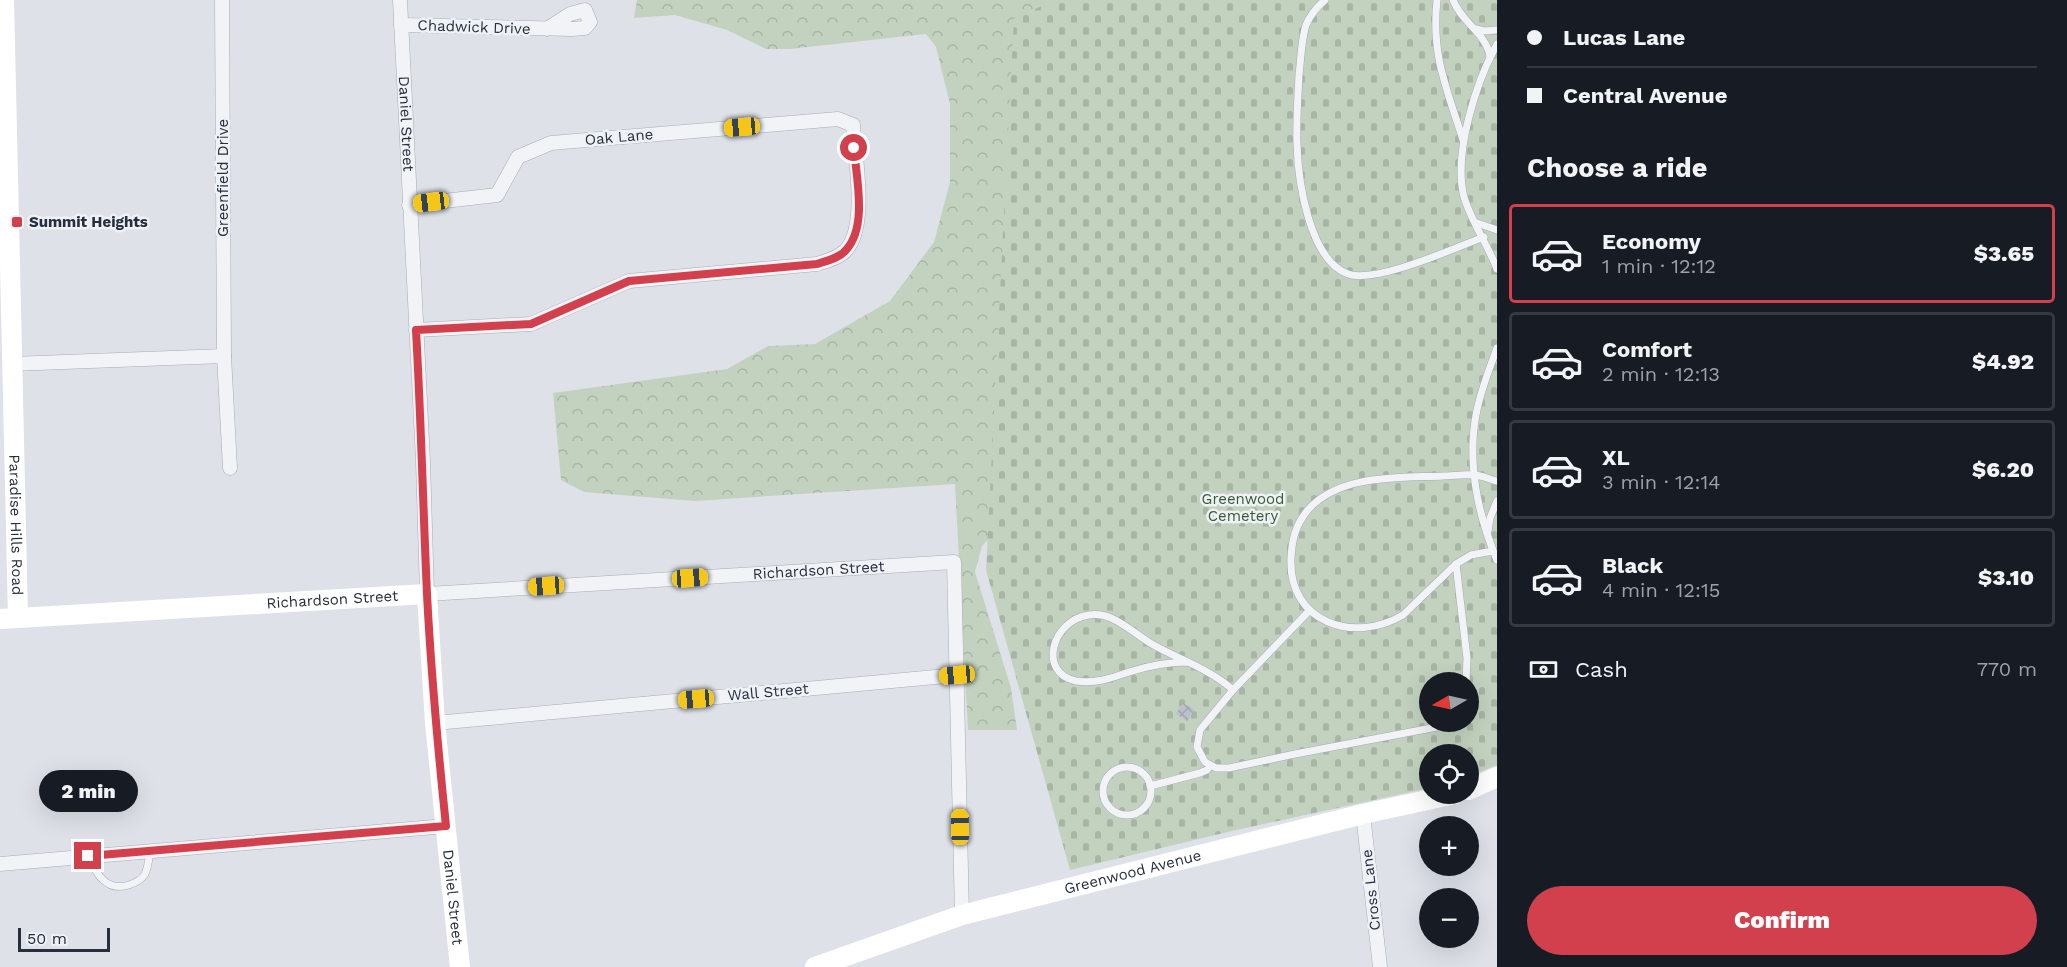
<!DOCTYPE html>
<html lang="en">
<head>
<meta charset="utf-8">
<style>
	:root { --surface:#171b24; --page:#242831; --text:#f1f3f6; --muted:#9ea1a6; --line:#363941; --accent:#d1404c }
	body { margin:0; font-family:"Work Sans",sans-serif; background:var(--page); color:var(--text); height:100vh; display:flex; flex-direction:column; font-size:22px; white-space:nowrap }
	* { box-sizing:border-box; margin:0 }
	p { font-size:20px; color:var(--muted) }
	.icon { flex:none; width:33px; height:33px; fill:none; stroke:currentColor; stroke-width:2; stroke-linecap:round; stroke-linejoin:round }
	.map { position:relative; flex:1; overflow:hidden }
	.drawer { display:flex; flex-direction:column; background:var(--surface); width:570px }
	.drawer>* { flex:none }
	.top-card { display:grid; align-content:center; height:132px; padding:0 30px; background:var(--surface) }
	.needle { width:39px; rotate:261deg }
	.fabs { position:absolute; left:1419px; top:672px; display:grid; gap:12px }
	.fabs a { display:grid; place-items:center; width:60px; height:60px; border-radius:50%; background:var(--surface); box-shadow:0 6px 24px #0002; font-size:30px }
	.scale { position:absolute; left:18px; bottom:15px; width:92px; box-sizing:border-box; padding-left:6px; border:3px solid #272e3f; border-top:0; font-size:16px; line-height:21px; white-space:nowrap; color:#272e3f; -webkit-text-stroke:4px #eef1f6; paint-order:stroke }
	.end { position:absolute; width:27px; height:27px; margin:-14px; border:8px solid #d1404c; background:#fff; box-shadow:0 0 0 3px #fff }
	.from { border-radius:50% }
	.bubble { position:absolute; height:42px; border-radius:21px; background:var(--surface); box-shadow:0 6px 24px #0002; font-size:20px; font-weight:800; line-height:42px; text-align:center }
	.car { position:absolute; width:18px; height:36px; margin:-18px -9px; border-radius:8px; box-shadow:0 0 4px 2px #0007; background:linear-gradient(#f5c518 24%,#345 0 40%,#f5c518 0 76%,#345 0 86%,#f5c518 0) }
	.top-card b { display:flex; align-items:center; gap:21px; height:57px; font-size:22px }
	.top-card b+b { border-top:2px solid var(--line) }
	.top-card i { width:15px; height:15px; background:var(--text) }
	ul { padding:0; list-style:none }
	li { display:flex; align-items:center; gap:18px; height:99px; margin:0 12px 9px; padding:0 18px; border:3px solid var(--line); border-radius:6px }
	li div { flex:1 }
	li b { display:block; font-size:22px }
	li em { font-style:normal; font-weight:800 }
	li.on { border-color:var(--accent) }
	li>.icon { width:54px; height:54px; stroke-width:1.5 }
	h2 { padding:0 30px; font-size:27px; line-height:72px }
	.pay { display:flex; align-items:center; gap:15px; height:66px; padding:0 30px; font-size:22px }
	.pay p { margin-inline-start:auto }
	.cta { display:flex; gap:12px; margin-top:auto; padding:12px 30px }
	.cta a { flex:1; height:69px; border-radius:36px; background:var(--accent); color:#fff; font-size:24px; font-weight:800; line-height:69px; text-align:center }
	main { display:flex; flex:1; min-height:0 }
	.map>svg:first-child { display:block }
	.forest { fill:url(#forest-crowns) }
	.cemetery { fill:url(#cemetery-stones); fill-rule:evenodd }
	.building { fill:url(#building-cross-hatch) }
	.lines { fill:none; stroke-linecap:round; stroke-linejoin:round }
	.lane-casing { stroke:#a7acb5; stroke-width:8 }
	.street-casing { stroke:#a7acb5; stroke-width:15 }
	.lane { stroke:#f1f3f6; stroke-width:7 }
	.street { stroke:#f1f3f6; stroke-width:14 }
	.secondary { stroke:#fff; stroke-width:20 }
	.route { stroke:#d1404c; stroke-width:8 }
	.poi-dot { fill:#d1404c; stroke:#eef1f6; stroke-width:2 }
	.labels { text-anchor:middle; stroke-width:5; stroke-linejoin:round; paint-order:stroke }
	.street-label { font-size:15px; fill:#272e3f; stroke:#eef1f6 }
	.poi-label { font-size:15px; font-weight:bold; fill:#272e3f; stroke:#eef1f6; text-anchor:start }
	.park-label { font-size:15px; fill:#395c34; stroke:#eef1f6 }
</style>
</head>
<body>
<main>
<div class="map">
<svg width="1497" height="967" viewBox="0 0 1497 967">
	<defs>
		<pattern id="forest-crowns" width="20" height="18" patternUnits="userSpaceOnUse" patternTransform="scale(1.5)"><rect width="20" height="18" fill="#c3d2bf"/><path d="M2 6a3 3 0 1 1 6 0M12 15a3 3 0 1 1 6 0" fill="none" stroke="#a8b5a5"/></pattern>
		<pattern id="cemetery-stones" width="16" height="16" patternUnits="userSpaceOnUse" patternTransform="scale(1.5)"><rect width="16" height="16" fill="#c3d2bf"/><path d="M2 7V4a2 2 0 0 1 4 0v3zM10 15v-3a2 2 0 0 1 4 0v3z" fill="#a8b5a5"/></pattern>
		<pattern id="building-cross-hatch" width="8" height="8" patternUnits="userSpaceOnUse" patternTransform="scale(1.5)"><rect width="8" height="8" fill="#bbc0cb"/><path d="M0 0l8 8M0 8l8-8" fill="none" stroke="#a1a5af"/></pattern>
	</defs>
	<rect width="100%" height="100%" fill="#dee2e8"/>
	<polygon class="forest" points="637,0 1159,0 1002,525 982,546 975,572 1011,688 1017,730 968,730 955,484 695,501 584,492 561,480 553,393 727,369 768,346 815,344 890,301 934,242 950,182 950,104 936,47 926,34 790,49 766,49 727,30 675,15 634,18"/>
	<path class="cemetery" d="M1056,0H1497V765L1469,776L1468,754H1430L1429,788L1232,831L1070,870L986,570L1014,18ZM1430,682H1468V722H1430Z"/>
	<polygon class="building" points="1183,703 1195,710 1187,721 1176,714"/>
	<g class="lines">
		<defs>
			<g id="lane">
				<path d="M1325,0C1317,7 1310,15 1306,25C1301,41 1301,59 1299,75C1298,98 1296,121 1297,144C1298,180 1309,260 1348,274C1376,284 1454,248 1484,237"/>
				<path d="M1437,0C1431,56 1447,89 1463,140"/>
				<path d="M1453,0C1462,23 1485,32 1490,56"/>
				<polyline points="1476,29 1484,31 1497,30"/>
				<path d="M1497,44C1476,82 1453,154 1464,197C1471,221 1488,245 1497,269"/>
				<polyline points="1477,223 1497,230"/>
				<path d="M1497,348C1489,370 1480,392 1476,415C1467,463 1478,516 1497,560"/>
				<polyline points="1488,531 1490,518 1497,501"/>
				<path d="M1493,551L1471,555L1456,564L1403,615C1354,644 1288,623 1291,558C1292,540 1295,526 1307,511C1338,474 1399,478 1443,476C1454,476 1469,473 1480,476C1486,477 1491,480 1497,481"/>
				<polyline points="1456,564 1467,658 1466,682"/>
				<polyline points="1309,611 1233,690 1200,730 1197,747 1205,762 1216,768 1229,768 1295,754 1437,727 1447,722"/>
				<path d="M1188,662C1168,662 1148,666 1129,672C1112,678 1095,684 1076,681C1037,673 1052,620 1089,615C1096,614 1104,615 1111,618C1125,624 1137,635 1150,643C1177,659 1209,668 1233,690"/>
				<circle cx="1127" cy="791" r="24"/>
				<polyline points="1150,786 1200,773 1207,770 1210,766"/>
				<path d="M89,856C96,875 107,892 129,885C135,883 142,879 145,874C148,868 149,858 150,851"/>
			</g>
			<g id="street">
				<polyline points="222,0 224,356 230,468"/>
				<path id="s1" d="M400,0L423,461L427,594L954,562L962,915"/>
				<polyline points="401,25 572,29 585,28 590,22 585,10 570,14 547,29"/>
				<path d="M409,205L497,195L518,157L551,143L838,119L853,125C855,157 868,226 846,250C839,258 826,261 817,264L629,281L531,324L416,330"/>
				<polyline points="11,364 224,356"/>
				<polyline points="435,723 957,675"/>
				<polyline points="1363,814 1380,967"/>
				<polyline points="0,864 446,826"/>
			</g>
		</defs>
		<use href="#lane" class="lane-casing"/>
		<use href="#street" class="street-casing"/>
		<use href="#lane" class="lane"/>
		<use href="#street" class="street"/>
		<g class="secondary">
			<path id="s2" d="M4,0L18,618"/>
			<path id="s3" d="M0,619L427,594L435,723L460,967"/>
			<polyline points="1468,790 1497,777"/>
			<path id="s4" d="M815,967L962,915L1363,814L1455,794"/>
		</g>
	</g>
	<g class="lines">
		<path class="route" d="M88,856L446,826C438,749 431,672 427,594C423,506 421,418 416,330L531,324L629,281L817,264C826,261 840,258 846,250C868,226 856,177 854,148"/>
	</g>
	<rect class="poi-dot" x="11" y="216" width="12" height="12" rx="3"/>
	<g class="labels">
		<g class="street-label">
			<text transform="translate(474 27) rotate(2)" y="5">Chadwick Drive</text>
			<text dy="5" stroke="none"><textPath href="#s1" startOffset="124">Daniel Street</textPath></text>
			<text transform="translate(619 137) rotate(-5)" y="5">Oak Lane</text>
			<text transform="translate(223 178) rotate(-90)" y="5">Greenfield Drive</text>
			<text dy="5" stroke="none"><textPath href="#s2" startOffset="525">Paradise Hills Road</textPath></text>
			<text dy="5" stroke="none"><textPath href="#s1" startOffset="987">Richardson Street</textPath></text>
			<text dy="5" stroke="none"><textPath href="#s3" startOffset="333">Richardson Street</textPath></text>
			<text transform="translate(768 692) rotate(-5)" y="5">Wall Street</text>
			<text dy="5" stroke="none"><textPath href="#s4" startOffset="332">Greenwood Avenue</textPath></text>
			<text transform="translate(1371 890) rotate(-96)" y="5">Cross Lane</text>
			<text dy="5" stroke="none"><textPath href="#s3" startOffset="732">Daniel Street</textPath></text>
		</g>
		<g class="poi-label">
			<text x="29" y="227">Summit Heights</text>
		</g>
		<g class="park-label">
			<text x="1243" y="504">Greenwood<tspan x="1243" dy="17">Cemetery</tspan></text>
		</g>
	</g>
</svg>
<div class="fabs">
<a><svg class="needle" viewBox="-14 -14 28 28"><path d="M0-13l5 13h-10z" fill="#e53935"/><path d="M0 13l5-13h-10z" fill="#9ea1a6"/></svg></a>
<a><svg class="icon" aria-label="locate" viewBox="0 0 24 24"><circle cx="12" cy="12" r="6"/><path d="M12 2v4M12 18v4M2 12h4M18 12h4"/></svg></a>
<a>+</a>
<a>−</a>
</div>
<div class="scale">50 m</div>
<i class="end from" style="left:854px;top:148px"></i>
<i class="end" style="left:88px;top:856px"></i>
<div class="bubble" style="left:39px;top:770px;width:99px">2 min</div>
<i class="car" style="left:742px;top:127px;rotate:265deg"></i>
<i class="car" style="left:431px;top:202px;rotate:263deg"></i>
<i class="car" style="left:690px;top:578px;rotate:86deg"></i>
<i class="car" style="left:546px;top:586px;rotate:266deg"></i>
<i class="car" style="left:957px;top:675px;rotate:265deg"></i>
<i class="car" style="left:696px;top:699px;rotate:265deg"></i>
<i class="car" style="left:960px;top:827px;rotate:359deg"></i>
</div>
<section class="drawer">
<div class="top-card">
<b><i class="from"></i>Lucas Lane</b>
<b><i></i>Central Avenue</b>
</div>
<h2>Choose a ride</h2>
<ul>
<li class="on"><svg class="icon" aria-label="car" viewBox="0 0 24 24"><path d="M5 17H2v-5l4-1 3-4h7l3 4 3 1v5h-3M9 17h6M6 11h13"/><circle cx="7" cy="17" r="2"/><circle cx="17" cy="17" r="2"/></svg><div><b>Economy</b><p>1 min · 12:12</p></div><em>$3.65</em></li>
<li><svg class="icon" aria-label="car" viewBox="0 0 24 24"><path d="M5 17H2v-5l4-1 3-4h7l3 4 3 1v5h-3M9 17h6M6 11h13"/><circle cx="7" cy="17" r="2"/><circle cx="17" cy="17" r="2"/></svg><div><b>Comfort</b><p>2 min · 12:13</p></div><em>$4.92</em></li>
<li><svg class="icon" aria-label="car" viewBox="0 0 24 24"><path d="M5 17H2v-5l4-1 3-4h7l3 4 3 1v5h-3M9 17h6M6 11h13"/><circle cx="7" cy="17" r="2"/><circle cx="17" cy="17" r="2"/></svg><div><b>XL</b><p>3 min · 12:14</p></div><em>$6.20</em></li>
<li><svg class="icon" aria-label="car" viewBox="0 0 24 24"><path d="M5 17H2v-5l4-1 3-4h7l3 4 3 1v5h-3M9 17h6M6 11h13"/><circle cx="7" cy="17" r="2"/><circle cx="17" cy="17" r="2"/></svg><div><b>Black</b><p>4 min · 12:15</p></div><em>$3.10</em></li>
</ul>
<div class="pay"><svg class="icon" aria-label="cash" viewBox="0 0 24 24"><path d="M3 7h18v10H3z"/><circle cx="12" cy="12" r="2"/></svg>Cash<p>770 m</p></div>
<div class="cta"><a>Confirm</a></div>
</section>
</main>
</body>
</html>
